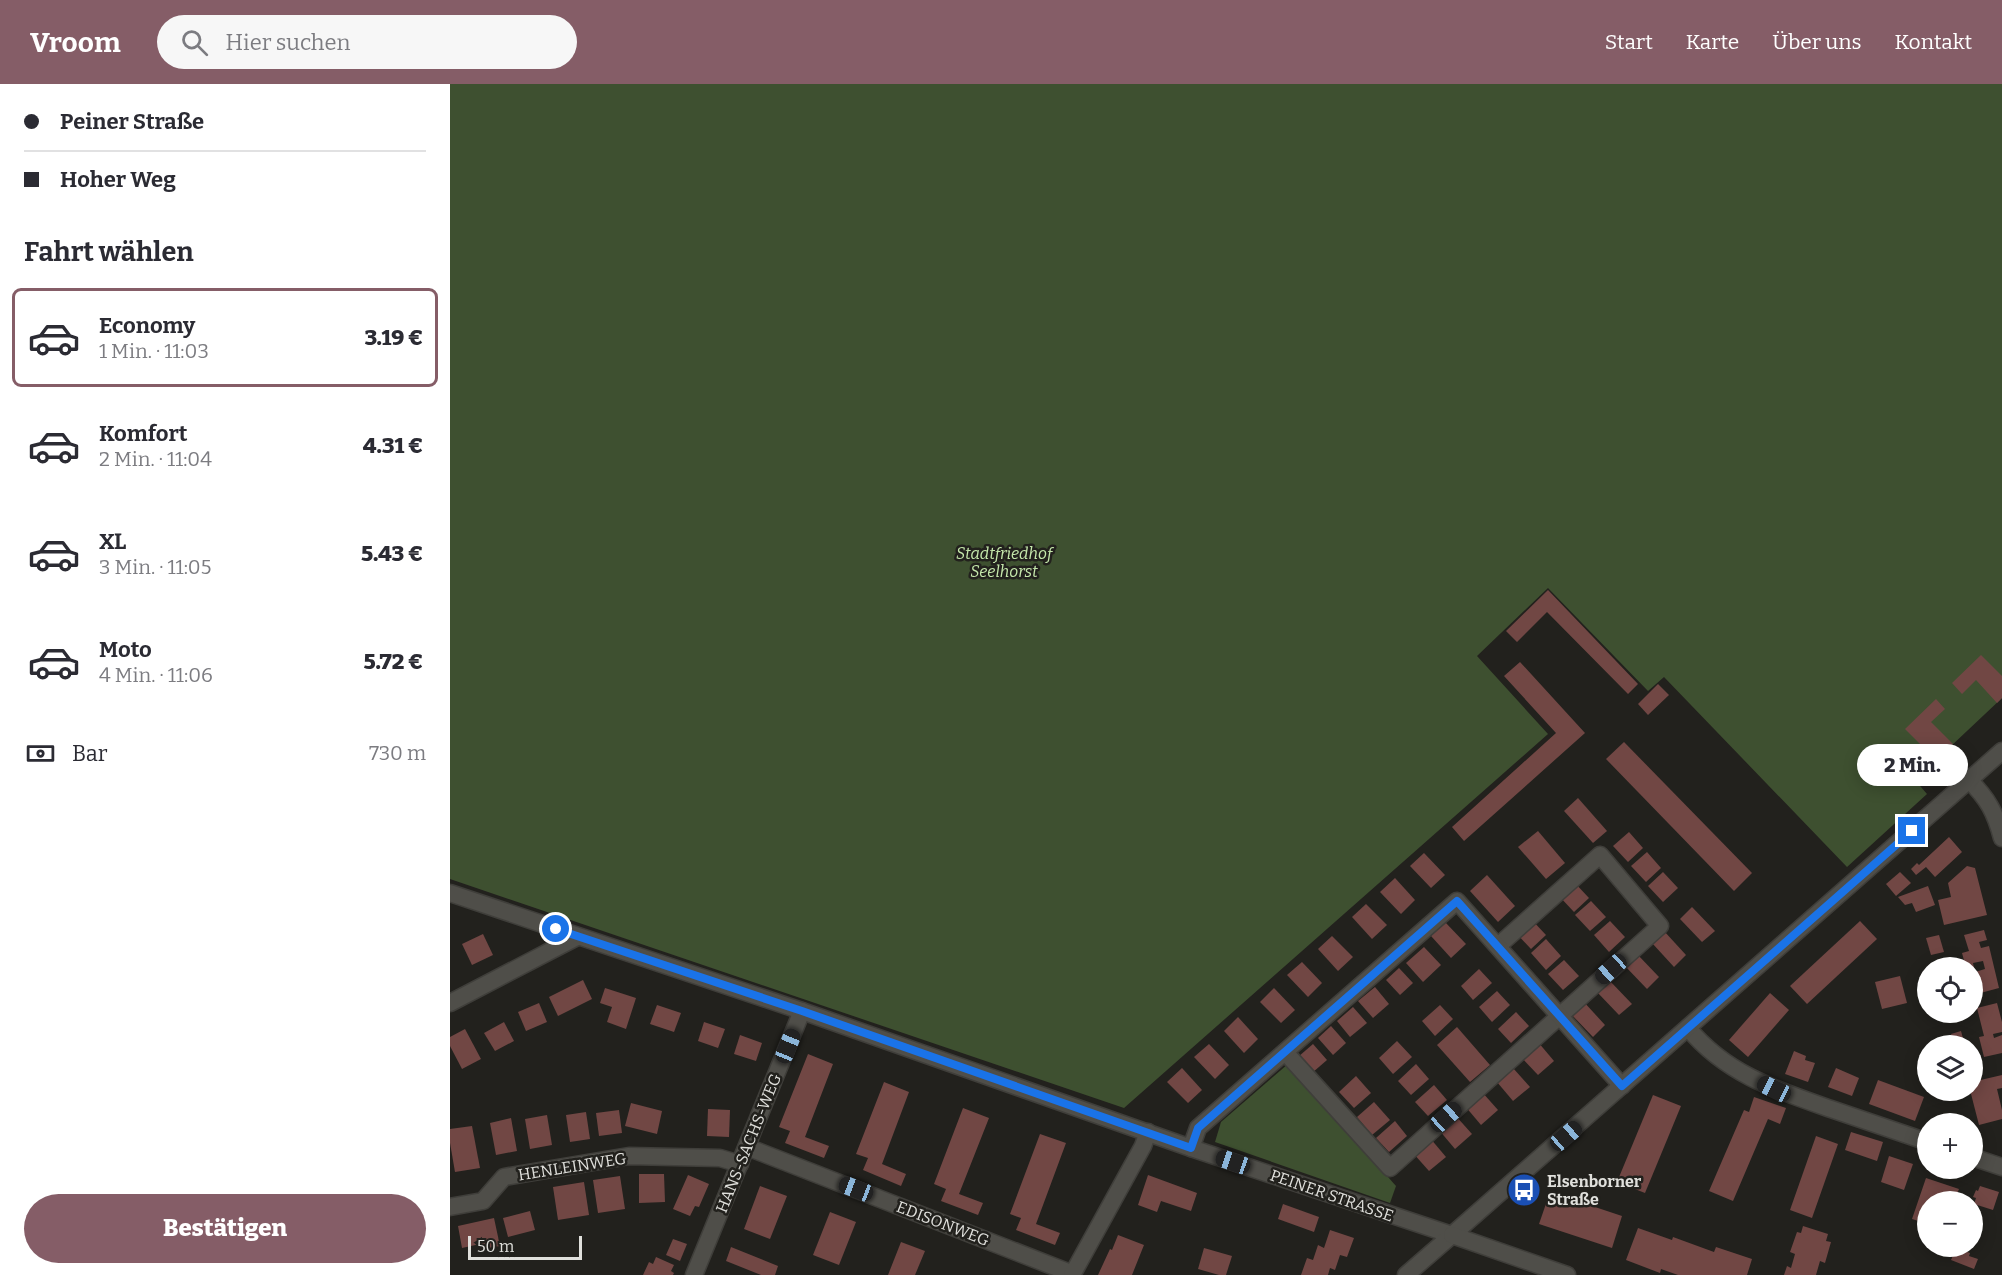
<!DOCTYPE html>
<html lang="de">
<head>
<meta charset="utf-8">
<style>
	:root { --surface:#fff; --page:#f7f7f7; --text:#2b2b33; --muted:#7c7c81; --line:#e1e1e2; --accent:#855d67 }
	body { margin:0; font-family:Bitter,serif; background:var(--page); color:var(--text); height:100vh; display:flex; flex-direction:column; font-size:22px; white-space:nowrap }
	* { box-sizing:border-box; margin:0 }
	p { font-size:20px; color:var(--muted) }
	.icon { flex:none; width:33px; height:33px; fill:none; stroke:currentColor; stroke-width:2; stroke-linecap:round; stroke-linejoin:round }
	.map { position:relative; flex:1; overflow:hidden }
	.drawer { display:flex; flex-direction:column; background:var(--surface); width:450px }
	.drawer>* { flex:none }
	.guide { display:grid; align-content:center; height:132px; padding:0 24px; background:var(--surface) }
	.fabs { position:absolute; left:1467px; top:873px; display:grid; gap:12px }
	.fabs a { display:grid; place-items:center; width:66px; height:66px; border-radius:50%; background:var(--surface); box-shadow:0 3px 15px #0003; font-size:30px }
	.scale { position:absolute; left:18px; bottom:15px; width:114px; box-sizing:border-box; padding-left:6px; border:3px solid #e0e0dc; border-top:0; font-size:16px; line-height:21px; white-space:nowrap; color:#e0e0dc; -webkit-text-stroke:4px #22211d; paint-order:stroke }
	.end { position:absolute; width:27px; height:27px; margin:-14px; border:8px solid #1a73e8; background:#fff; box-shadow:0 0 0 3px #fff }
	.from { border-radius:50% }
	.bubble { position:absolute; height:42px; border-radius:21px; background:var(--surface); box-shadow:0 3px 15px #0003; font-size:20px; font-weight:800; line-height:42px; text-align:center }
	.car { position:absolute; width:18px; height:36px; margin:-18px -9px; border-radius:8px; box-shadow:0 0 4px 2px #0007; background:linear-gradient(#222 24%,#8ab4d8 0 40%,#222 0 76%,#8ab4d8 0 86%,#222 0) }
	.guide b { display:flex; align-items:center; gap:21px; height:57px; font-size:22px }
	.guide b+b { border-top:2px solid var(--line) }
	.guide i { width:15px; height:15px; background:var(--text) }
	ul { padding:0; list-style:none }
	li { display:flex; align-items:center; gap:18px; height:99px; margin:0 12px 9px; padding:0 12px; border:3px solid transparent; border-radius:9px }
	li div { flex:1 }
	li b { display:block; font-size:22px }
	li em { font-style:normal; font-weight:800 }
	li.current { border-color:var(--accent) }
	li>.icon { width:54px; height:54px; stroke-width:1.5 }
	h2 { padding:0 24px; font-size:27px; line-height:72px }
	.pay { display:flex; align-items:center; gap:15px; height:66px; padding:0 24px; font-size:22px }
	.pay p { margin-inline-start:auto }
	.primary-button { display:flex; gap:12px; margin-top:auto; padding:12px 24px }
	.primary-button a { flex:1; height:69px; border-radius:36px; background:var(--accent); color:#fff; font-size:24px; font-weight:800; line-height:69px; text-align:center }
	header { display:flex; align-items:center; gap:36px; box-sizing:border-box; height:84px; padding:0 30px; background:var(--accent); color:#fff }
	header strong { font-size:28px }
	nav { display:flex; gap:33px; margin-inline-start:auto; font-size:21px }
	.search { width:420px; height:54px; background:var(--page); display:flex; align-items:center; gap:15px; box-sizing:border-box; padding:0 21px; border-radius:33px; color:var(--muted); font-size:22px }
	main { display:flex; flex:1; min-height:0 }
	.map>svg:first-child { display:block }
	.green { fill:#3e5030 }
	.building { fill:#714744; fill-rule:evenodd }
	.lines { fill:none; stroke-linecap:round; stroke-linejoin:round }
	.minor-casing { stroke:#3f3e3a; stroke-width:19 }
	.tertiary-casing { stroke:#3f3e3a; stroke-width:19 }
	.minor { stroke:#4f4e49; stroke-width:16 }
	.tertiary { stroke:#4f4e49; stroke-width:16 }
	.route { stroke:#1a73e8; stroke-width:8 }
	.labels { text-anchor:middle; stroke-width:5; stroke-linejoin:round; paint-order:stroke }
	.park-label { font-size:16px; font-style:italic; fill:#c6e9ac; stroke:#22211d }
	.street-label { font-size:16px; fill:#e0e0dc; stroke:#22211d }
	.poi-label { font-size:16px; font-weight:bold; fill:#e0e0dc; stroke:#22211d; text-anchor:start }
</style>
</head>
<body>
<header>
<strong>Vroom</strong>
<div class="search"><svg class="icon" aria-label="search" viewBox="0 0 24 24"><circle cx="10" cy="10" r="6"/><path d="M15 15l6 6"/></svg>Hier suchen</div>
<nav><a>Start</a><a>Karte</a><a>Über uns</a><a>Kontakt</a></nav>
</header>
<main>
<section class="drawer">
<div class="guide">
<b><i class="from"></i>Peiner Straße</b>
<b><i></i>Hoher Weg</b>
</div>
<h2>Fahrt wählen</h2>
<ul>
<li class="current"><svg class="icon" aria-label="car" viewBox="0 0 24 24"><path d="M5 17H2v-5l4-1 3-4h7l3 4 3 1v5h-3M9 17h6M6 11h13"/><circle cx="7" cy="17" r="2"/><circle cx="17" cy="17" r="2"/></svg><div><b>Economy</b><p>1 Min. · 11:03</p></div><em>3.19 €</em></li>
<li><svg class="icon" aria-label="car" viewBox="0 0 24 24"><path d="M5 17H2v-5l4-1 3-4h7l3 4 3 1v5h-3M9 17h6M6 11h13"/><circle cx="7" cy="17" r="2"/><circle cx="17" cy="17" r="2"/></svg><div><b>Komfort</b><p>2 Min. · 11:04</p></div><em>4.31 €</em></li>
<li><svg class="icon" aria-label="car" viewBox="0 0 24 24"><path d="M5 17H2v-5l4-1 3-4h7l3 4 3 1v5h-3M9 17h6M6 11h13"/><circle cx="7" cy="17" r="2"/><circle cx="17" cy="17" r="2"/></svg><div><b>XL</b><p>3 Min. · 11:05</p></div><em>5.43 €</em></li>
<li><svg class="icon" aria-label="car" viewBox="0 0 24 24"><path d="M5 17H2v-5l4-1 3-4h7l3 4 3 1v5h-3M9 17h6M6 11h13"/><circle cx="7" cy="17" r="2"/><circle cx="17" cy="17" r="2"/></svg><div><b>Moto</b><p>4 Min. · 11:06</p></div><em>5.72 €</em></li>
</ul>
<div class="pay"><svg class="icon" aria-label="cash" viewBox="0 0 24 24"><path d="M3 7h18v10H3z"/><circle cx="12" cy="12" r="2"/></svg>Bar<p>730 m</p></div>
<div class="primary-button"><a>Bestätigen</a></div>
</section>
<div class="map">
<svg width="1552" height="1191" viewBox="0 0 1552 1191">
	<rect width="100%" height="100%" fill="#22211d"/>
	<g class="green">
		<polygon points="0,0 1552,0 1552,614 1465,696 1477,710 1397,783 1214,593 1198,607 1098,504 1027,572 1098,650 674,1024 0,795"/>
		<polygon points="838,980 946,1102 940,1119 765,1058 771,1038"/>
	</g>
	<g class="building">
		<polygon points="1098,506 1188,600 1178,610 1097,528 1067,558 1056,547"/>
		<polygon points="1531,571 1552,592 1552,614 1547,619 1526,596 1512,610 1502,599"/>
		<polygon points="1070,578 1135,649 1014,757 1002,743 1106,649 1054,592"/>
		<polygon points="1208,600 1219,611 1198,631 1188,620"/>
		<polygon points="1486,615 1495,625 1481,638 1503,660 1486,676 1455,645"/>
		<polygon points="1174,658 1302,789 1284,807 1156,675"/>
		<polygon points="1128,714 1157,747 1143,759 1114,727"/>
		<polygon points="1088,747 1115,779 1096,795 1068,763"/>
		<polygon points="1179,748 1193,764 1178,778 1163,762"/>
		<polygon points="1499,753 1512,768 1485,793 1476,783 1466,791 1461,785 1467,779 1469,781"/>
		<polygon points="1197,768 1211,784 1196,798 1181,782"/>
		<polygon points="974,769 995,791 981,804 960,782"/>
		<polygon points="1517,782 1525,784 1537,831 1494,841 1488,816 1501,813 1498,799"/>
		<polygon points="1213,788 1228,804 1213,818 1198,802"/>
		<polygon points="1450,788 1461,799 1446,812 1436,800"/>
		<polygon points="1037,791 1065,822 1048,838 1020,807"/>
		<polygon points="945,794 965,816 951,830 930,808"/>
		<polygon points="1124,798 1139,814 1124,828 1109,812"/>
		<polygon points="1478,802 1485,821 1466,828 1462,819 1455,821 1448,813"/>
		<polygon points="1141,817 1156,833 1140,847 1125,831"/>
		<polygon points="916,820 937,841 922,855 902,833"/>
		<polygon points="1242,823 1265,847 1252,858 1230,835"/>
		<polygon points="1081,835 1096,851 1081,865 1066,849"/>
		<polygon points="1160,837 1175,853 1159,868 1144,851"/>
		<polygon points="1410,837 1427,855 1357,920 1340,902"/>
		<polygon points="995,838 1016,860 1001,874 981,852"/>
		<path d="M1534,846L1537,856L1529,858L1531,864L1539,862L1549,904L1523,911L1522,884H1516L1512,869L1519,867L1514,851ZM1533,877L1535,885L1525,888L1523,879Z"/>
		<polygon points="1214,847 1236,871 1224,883 1202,859"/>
		<polygon points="33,850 43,871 22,881 12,860"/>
		<polygon points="1489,851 1494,868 1481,871 1476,854"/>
		<polygon points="882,852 903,873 888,887 868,865"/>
		<polygon points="1096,855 1111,872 1096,886 1081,869"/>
		<polygon points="974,863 991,881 973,898 956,879"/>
		<polygon points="1187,870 1209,893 1197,905 1174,881"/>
		<polygon points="1114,876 1129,892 1113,906 1098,890"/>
		<polygon points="852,878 872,899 858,913 837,891"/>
		<polygon points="949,884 963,899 950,911 936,896"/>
		<polygon points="1029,885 1042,899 1023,916 1011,902"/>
		<polygon points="1450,892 1457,919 1432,925 1425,898"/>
		<polygon points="133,896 142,915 108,932 99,913"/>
		<polygon points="1159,896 1182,920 1169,931 1147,908"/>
		<polygon points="925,903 939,920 923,934 908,917"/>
		<polygon points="155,904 186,914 176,945 157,938 162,923 150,919"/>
		<polygon points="824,904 845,926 831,939 810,918"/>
		<polygon points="1047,907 1060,921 1042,938 1029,923"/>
		<polygon points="1320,909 1339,926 1298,973 1279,956"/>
		<polygon points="1133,917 1155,941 1143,953 1120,929"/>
		<polygon points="89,919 97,938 76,947 68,928"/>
		<polygon points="1547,919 1552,938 1552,948 1543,950 1544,954 1552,951 1552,969 1534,973 1529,953 1534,952 1527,924"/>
		<polygon points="207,921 231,929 224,948 200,940"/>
		<polygon points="990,921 1003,935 985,952 972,937"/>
		<polygon points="903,923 917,939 900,953 887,937"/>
		<polygon points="1066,928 1079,942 1061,959 1048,945"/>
		<polygon points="788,933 808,955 794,969 774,947"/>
		<polygon points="54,938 64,957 45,967 34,949"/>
		<polygon points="254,938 275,945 268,964 248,957"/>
		<polygon points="881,942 896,959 883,971 868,954"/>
		<polygon points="1007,943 1040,981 1020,998 987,961"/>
		<polygon points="15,945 31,975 12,985 0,962 0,953"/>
		<polygon points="1511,947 1515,962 1504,962 1501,950"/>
		<polygon points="290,951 312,959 306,977 284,970"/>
		<polygon points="947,957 962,973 943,990 929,974"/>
		<polygon points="1088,958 1104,977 1088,991 1071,973"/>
		<polygon points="759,960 779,981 765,995 744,973"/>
		<polygon points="863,960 877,976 862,989 848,973"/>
		<polygon points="1344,967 1356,972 1355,976 1365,979 1358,998 1335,990"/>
		<polygon points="358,970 383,980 355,1053 379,1062 374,1074 335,1059 340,1047 329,1043"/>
		<polygon points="966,980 979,995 961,1011 948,997"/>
		<polygon points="732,984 752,1006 738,1019 717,998"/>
		<polygon points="1063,984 1080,1003 1063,1017 1047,998"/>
		<polygon points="1386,984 1409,994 1402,1012 1378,1003"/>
		<polygon points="1552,991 1552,1004 1547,1005 1552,1026 1552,1035 1529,1041 1520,1006 1522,1006 1522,998"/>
		<polygon points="906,992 921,1009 904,1024 889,1008"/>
		<polygon points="1428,996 1474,1013 1465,1037 1419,1020"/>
		<polygon points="434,998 459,1008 432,1080 456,1090 451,1102 413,1086 418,1074 406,1070"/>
		<polygon points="984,1001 997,1016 978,1032 965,1018"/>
		<polygon points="1032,1008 1048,1026 1031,1041 1015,1022"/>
		<polygon points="1203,1011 1231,1022 1195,1109 1167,1098"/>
		<polygon points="1304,1013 1336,1024 1330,1040 1318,1035 1283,1117 1259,1107 1294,1026 1299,1028"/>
		<polygon points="924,1018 940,1036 922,1051 907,1033"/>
		<polygon points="181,1019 212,1027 207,1050 175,1042"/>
		<polygon points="513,1024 539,1034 509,1110 533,1119 528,1131 491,1117 496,1105 484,1100"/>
		<polygon points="258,1025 280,1026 279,1053 257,1052"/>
		<polygon points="169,1026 172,1049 149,1052 146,1029"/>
		<polygon points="136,1028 140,1055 120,1058 116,1031"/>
		<polygon points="97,1031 102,1061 80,1065 75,1035"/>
		<polygon points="1005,1031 1022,1050 1005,1065 989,1046"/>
		<polygon points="61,1034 67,1067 46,1071 40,1039"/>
		<polygon points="945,1037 957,1052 939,1068 926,1054"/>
		<polygon points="22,1042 30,1084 5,1088 0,1059 0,1045"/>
		<polygon points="1401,1048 1433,1058 1427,1077 1395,1066"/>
		<polygon points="590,1050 616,1059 586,1140 610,1149 605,1161 566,1146 571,1134 560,1130"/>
		<polygon points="1366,1052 1388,1060 1362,1134 1340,1126"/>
		<polygon points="980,1054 996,1073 979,1087 963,1069"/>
		<polygon points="1439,1072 1463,1080 1454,1106 1431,1098"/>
		<polygon points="189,1090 214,1090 215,1118 189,1119"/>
		<polygon points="238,1091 259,1100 249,1123 245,1122 240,1132 223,1125"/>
		<polygon points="698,1091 747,1109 741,1127 711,1117 707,1128 688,1121"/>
		<polygon points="170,1092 175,1125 148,1129 143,1096"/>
		<polygon points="1476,1094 1509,1105 1504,1118 1478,1118 1478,1140 1462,1135"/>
		<polygon points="134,1098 139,1131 108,1136 103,1103"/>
		<polygon points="310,1102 337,1112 320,1155 294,1145"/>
		<polygon points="1530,1102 1549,1108 1543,1126 1524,1120 1526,1114 1523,1113 1526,1106 1528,1107"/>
		<polygon points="1100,1108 1172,1132 1162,1164 1089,1140"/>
		<polygon points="833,1120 869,1133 864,1148 828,1135"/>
		<polygon points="80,1127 85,1146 58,1153 53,1134"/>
		<polygon points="380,1128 406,1138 389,1181 363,1171"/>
		<polygon points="44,1134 50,1162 31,1165 30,1160 12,1164 8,1142"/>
		<polygon points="1353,1142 1378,1150 1376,1157 1381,1158 1375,1179 1370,1177 1366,1191 1334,1191 1337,1182 1341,1184 1345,1170 1340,1168 1347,1148 1351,1149"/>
		<polygon points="1188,1144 1222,1156 1223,1153 1264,1168 1266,1163 1302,1175 1297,1191 1228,1191 1211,1185 1210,1189 1176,1176"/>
		<polygon points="880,1146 904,1154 897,1173 890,1171 885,1186 880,1184 878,1191 851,1191 857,1174 863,1176 868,1161 874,1164"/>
		<polygon points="668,1151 694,1161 682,1191 648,1191 660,1165 662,1166"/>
		<polygon points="223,1155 237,1160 230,1177 216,1171"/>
		<polygon points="451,1158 475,1167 465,1191 438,1191"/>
		<polygon points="281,1163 328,1182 325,1191 311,1191 276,1177"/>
		<polygon points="754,1164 782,1172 776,1191 769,1191 748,1185"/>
		<polygon points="1505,1167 1513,1170 1515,1167 1520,1169 1519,1172 1528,1175 1524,1185 1501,1176"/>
		<polygon points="206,1173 224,1181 221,1187 224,1189 223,1191 193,1191 199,1178 203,1180"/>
	</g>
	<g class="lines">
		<defs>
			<g id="minor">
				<polyline points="0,809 352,927 741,1064 1002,1151"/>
				<polyline points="0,919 127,853"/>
				<path d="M1238,944C1276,990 1326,1006 1381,1025C1413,1036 1445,1047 1478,1058"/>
				<polyline points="835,968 940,1084 1210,842 1150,771 1048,862"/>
				<polyline points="297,1063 623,1190"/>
				<polyline points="741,1064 748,1044 1007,817 1172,1002"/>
				<polyline points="1522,1073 1552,1083"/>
				<polyline points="0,1123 33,1117 54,1093 179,1072 270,1074 290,1080"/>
				<polyline points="244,1191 352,927"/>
				<polyline points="622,1191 693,1062 698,1048"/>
				<polyline points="956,1191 1002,1151"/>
			</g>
			<g id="tertiary">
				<path d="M1519,696C1538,715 1545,728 1552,754"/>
				<polyline points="1002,1151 1552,667"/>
				<polyline points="1002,1151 1117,1191"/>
			</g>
		</defs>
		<use href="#minor" class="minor-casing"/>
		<use href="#tertiary" class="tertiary-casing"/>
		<use href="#minor" class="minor"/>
		<use href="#tertiary" class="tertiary"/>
	</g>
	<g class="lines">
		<polyline class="route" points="106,845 352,927 741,1064 748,1044 1007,817 1172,1002 1462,747"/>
	</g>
	<defs>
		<symbol id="bus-disc" viewBox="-11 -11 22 22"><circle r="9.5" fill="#1a4fb4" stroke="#22211d"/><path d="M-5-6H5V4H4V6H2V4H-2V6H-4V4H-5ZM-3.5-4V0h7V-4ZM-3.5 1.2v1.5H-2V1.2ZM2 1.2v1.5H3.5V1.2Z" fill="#fff"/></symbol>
	</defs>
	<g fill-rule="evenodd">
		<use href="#bus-disc" x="1055" y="1087" width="38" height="38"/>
	</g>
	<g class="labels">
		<g class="park-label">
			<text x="554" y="475">Stadtfriedhof<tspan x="554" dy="18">Seelhorst</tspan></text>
		</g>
		<g class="street-label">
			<text transform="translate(298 1059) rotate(-68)" y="6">HANS-SACHS-WEG</text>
			<text transform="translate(122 1082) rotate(-9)" y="6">HENLEINWEG</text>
			<text transform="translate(882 1111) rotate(19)" y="6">PEINER STRASSE</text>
			<text transform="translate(493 1139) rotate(21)" y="6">EDISONWEG</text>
		</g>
		<g class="poi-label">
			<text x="1097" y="1103">Elsenborner<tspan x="1097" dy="18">Straße</tspan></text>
		</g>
	</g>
</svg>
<div class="fabs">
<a><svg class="icon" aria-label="locate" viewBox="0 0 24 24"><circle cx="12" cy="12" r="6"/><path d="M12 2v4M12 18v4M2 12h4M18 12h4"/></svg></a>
<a><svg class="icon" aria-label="layers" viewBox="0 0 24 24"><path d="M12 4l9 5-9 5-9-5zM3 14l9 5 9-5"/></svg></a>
<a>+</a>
<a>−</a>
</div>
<div class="scale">50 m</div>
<i class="end from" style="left:106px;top:845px"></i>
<i class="end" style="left:1462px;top:747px"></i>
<div class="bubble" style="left:1407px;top:660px;width:111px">2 Min.</div>
<i class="car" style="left:1161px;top:885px;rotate:228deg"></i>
<i class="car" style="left:338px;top:962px;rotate:22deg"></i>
<i class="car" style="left:1324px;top:1005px;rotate:296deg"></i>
<i class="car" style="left:996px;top:1033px;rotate:48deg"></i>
<i class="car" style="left:1116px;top:1052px;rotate:49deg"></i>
<i class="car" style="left:783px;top:1078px;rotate:289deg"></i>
<i class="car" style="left:406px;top:1105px;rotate:291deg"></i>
</div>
</main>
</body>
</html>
